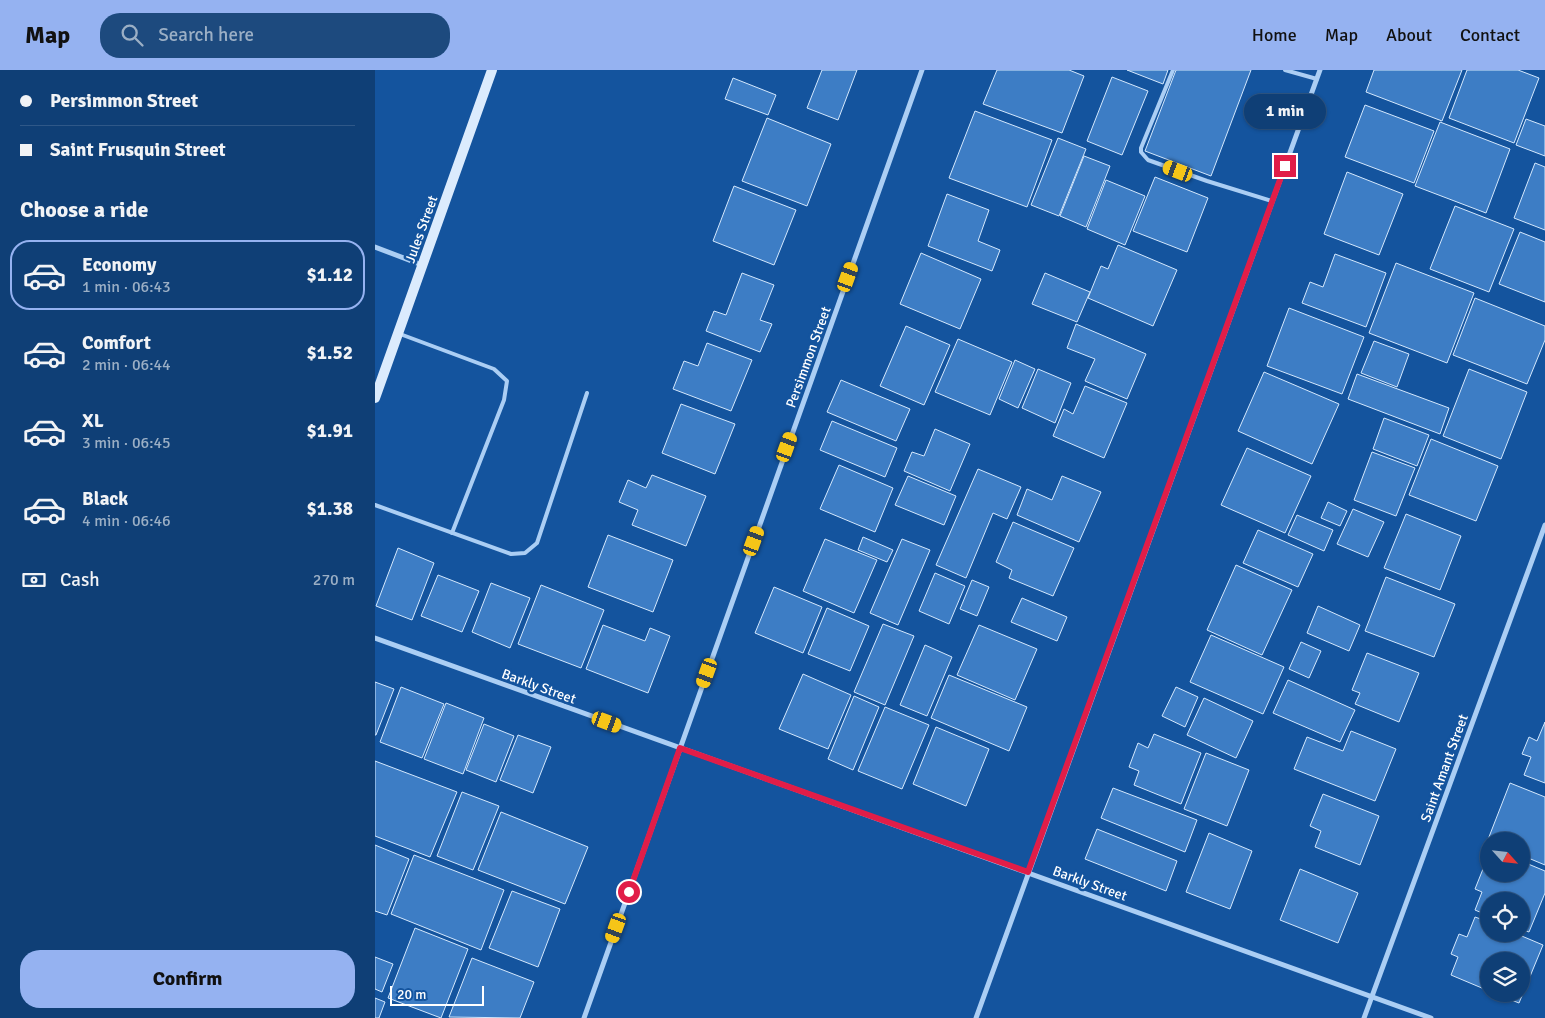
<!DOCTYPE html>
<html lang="en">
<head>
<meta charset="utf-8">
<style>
	:root { --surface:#0f3f76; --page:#1d4a7e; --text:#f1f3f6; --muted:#9bafc5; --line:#2f5888; --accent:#95b2f1 }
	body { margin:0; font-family:Signika,sans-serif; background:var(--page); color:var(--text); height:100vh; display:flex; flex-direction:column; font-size:19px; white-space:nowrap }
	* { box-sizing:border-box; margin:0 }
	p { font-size:16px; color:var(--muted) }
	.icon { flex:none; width:28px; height:28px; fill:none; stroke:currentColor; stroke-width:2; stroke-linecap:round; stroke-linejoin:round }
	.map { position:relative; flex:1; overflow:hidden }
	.panel { display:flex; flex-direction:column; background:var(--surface); width:375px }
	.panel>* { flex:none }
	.hud { display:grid; align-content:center; height:110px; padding:0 20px; background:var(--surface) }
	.needle { width:32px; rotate:117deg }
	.controls { position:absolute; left:1105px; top:762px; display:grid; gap:10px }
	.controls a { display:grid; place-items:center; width:50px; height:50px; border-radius:50%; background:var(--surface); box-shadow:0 1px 4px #0004,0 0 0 1px var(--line); font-size:25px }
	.scale { position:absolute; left:15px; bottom:12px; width:94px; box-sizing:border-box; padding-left:5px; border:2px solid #fff; border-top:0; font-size:14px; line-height:18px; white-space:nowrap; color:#fff; -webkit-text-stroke:4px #14549e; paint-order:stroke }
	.end { position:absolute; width:22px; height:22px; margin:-11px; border:6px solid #e11d48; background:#fff; box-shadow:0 0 0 2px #fff }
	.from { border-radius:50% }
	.bubble { position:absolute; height:35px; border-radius:18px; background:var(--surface); box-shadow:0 1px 4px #0004,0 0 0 1px var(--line); font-size:16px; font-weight:700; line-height:35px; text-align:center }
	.car { position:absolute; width:15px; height:30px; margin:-15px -8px; border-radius:6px; box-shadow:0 0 4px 1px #0007; background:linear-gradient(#f5c518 24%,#345 0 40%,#f5c518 0 76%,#345 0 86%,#f5c518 0) }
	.hud b { display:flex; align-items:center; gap:18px; height:48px; font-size:19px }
	.hud b+b { border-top:1px solid var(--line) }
	.hud i { width:12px; height:12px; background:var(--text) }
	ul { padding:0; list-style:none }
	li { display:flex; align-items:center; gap:15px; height:70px; margin:0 10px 8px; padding:0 10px; border:2px solid transparent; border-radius:20px }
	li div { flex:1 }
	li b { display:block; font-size:19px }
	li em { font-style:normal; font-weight:700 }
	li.active { border-color:var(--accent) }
	li>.icon { width:45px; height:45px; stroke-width:1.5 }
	h2 { padding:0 20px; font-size:22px; line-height:60px }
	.pay { display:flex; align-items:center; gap:12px; height:55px; padding:0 20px; font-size:19px }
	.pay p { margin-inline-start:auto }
	.cta { display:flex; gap:10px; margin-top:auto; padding:10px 20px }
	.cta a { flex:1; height:58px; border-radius:20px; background:var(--accent); color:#111; font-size:20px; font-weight:700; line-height:58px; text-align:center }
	header { display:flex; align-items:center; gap:30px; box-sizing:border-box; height:70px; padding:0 25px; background:var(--accent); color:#111 }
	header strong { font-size:24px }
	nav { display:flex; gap:28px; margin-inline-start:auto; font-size:18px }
	.search { width:350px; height:45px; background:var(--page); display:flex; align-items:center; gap:12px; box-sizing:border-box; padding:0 18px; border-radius:20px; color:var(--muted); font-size:19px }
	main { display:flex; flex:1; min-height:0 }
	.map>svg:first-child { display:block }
	.building { fill:#3d7dc5; stroke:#d4e8fd }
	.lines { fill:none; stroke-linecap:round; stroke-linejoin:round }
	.service { stroke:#abcef4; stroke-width:4 }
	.minor { stroke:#abcef4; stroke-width:5 }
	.secondary { stroke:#dbebfd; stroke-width:10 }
	.route { stroke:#e11d48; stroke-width:6 }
	.labels { text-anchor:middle; stroke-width:5; stroke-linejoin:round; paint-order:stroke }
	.street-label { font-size:14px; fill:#fff; stroke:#14549e }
</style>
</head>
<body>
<header>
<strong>Map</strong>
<div class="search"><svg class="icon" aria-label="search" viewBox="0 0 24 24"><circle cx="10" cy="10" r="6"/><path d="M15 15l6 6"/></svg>Search here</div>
<nav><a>Home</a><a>Map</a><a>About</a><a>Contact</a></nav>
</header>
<main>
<section class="panel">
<div class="hud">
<b><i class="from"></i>Persimmon Street</b>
<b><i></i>Saint Frusquin Street</b>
</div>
<h2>Choose a ride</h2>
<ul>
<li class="active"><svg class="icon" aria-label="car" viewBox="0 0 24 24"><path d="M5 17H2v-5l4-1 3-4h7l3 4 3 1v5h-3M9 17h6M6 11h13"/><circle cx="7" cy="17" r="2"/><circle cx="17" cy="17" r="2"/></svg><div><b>Economy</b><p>1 min · 06:43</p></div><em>$1.12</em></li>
<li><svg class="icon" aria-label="car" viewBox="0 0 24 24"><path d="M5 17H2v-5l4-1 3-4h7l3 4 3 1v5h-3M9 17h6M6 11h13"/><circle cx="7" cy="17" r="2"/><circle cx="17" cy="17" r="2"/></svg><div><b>Comfort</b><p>2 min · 06:44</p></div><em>$1.52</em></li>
<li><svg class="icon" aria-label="car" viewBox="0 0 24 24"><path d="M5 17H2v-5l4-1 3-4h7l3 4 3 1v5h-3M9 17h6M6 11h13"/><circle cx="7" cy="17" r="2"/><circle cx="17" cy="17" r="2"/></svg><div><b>XL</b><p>3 min · 06:45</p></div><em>$1.91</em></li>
<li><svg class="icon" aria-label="car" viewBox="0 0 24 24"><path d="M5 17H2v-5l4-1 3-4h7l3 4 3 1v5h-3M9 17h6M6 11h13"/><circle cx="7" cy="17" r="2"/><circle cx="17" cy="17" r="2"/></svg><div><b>Black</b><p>4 min · 06:46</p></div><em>$1.38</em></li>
</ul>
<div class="pay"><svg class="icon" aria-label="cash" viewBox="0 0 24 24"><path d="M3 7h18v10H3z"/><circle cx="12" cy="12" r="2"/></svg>Cash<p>270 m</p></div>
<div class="cta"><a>Confirm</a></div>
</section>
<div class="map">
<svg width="1170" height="948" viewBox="0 0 1170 948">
	<rect width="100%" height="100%" fill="#14549e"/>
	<g class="building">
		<polygon points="447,0 482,0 463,50 432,38"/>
		<polygon points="622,0 694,0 709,6 687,63 608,34"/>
		<polygon points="752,0 793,0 788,14"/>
		<polygon points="801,0 876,0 836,106 770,81"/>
		<polygon points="999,0 1087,0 1067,51 991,22"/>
		<polygon points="1092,0 1143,0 1164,8 1139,73 1074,48"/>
		<polygon points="737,7 773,21 747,85 712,71"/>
		<polygon points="358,8 401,25 393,45 350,29"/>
		<polygon points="990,35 1059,61 1039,113 970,87"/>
		<polygon points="600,41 677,70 652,137 574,108"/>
		<polygon points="392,48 456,74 432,136 367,111"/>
		<polygon points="1151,49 1170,56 1170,86 1141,75"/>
		<polygon points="1065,52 1135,79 1111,143 1040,116"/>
		<polygon points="683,68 711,79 684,146 656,135"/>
		<polygon points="709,86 735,96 711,157 685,146"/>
		<polygon points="1160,93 1170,97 1170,160 1139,148"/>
		<polygon points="972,102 1028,124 1004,185 949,164"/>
		<polygon points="780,107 833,128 812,182 758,161"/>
		<polygon points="731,110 770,126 750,175 712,159"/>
		<polygon points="359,116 421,140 399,195 338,171"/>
		<polygon points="572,124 614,140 603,171 625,180 617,201 553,176"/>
		<polygon points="1080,136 1139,159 1114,222 1055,199"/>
		<polygon points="1145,162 1170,172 1170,232 1124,214"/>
		<polygon points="743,175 802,200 778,256 713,228 726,196 733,199"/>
		<polygon points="546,183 606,209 585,259 525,234"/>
		<polygon points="960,184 1011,203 991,257 927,233 935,212 948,217"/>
		<polygon points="1021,193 1099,223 1072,293 994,263"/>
		<polygon points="367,203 399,215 385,250 397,254 385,282 331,261 339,241 351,245"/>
		<polygon points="670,203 715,222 702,252 657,234"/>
		<polygon points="1100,228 1170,256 1170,270 1152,314 1078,285"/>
		<polygon points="914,238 989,267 967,324 892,296"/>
		<polygon points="701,254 771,284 752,329 710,311 720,289 692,278"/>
		<polygon points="531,256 575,275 549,335 505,316"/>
		<polygon points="583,269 637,292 615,345 560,322"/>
		<polygon points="999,271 1034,284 1022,317 986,303"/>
		<polygon points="332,273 377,290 356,341 298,319 309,291 323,296"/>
		<polygon points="640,290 660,299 643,338 624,329"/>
		<polygon points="663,299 696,313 680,353 647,338"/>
		<polygon points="1094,299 1152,322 1126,389 1068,366"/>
		<polygon points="889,302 964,334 937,394 863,361"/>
		<polygon points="982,304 1074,338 1065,364 973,329"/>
		<polygon points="466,310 535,339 521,371 452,342"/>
		<polygon points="710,316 752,333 729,388 678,366 689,339 698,344"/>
		<polygon points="306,334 360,354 340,404 287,383"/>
		<polygon points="1009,348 1054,365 1042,396 998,379"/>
		<polygon points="457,351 522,378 510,407 445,380"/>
		<polygon points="560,359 595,374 575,421 529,401 537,382 549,386"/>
		<polygon points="1056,369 1123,396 1101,451 1034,425"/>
		<polygon points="872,378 936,406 910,463 846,435"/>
		<polygon points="997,382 1040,398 1021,446 979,430"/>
		<polygon points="464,395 518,418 500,462 445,439"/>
		<polygon points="603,399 646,417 632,449 618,443 591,508 561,495"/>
		<polygon points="277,405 331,426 311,476 257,455 263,440 244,432 253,410 271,418"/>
		<polygon points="533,406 581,426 569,455 520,435"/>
		<polygon points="687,406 726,422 704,472 642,445 652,419 677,430"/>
		<polygon points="953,432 972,441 965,456 946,448"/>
		<polygon points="978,439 1009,452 993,487 962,474"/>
		<polygon points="1031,444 1086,466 1065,520 1009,498"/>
		<polygon points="922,445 958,460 949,481 913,465"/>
		<polygon points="638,452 699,478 678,526 634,508 637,500 621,492"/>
		<polygon points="883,460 938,484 923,517 868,493"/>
		<polygon points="233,465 298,490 278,542 213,517"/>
		<polygon points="488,467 518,480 512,492 483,480"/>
		<polygon points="450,469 502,490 479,543 428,521"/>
		<polygon points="527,469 555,480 523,555 495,543"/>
		<polygon points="23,478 59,493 37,550 1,536"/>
		<polygon points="861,495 917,520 887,585 832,560"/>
		<polygon points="560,503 590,516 574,554 544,541"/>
		<polygon points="63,505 104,521 87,562 46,546"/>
		<polygon points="1011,507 1080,534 1059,587 990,561"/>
		<polygon points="597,510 614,517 602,546 585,539"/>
		<polygon points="116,513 155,528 135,578 97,562"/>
		<polygon points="166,515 229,540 206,598 143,574"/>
		<polygon points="399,517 447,537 428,583 380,563"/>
		<polygon points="647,528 692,547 682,571 636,552"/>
		<polygon points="943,536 985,555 974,581 932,563"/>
		<polygon points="452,538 494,556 475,601 433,584"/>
		<polygon points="508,554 539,566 510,635 479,622"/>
		<polygon points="228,555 270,571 275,558 295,566 273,623 211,599"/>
		<polygon points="604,555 662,579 640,630 582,605"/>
		<polygon points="836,565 909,597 888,644 815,612"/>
		<polygon points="926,572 946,581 934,608 914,599"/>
		<polygon points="550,575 577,587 552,646 525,635"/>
		<polygon points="992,583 1044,603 1024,652 980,634 985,623 977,620"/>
		<polygon points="428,604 476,625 453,679 404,659"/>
		<polygon points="574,605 652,637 634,681 556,648"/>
		<polygon points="913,610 980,640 965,672 898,643"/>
		<polygon points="0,612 19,619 1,665 0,665"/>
		<polygon points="26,617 69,634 47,688 5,672"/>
		<polygon points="801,617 823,627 810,657 787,646"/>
		<polygon points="479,626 504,637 478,700 453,689"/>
		<polygon points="829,628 878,651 861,688 812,665"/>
		<polygon points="71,633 109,648 88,704 49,689"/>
		<polygon points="510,637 554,655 527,719 483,701"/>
		<polygon points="1170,652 1170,713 1149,705 1156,687 1147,684 1154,667 1162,671"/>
		<polygon points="109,654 139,666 121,712 91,700"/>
		<polygon points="561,657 614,679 591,736 538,714"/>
		<polygon points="976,661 1021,679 1000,731 919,699 932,667 968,681"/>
		<polygon points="779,664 826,683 806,734 759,715 764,701 754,697 763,673 773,678"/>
		<polygon points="143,665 176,677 158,723 125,710"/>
		<polygon points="831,683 874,700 852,756 809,739"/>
		<polygon points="0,691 82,722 55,787 0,766"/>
		<polygon points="1135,713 1170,727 1170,795 1146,785 1146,771 1112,772"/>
		<polygon points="738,718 822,750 810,782 726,748"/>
		<polygon points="87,722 124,736 98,800 62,786"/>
		<polygon points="948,724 1004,746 985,795 940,777 946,761 935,756"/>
		<polygon points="126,742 213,777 190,834 103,800"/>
		<polygon points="722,759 802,791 791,821 710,789"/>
		<polygon points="834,763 877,781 855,839 811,822"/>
		<polygon points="0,775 34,789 12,845 0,841"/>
		<polygon points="39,785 129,820 106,880 16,844"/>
		<polygon points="1146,791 1170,801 1170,823 1154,862 1146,859 1146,831 1114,831 1114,846 1100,840 1107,822 1100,819 1108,799 1114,804 1146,804"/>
		<polygon points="925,799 983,823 963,873 905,850"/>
		<polygon points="137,821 185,839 163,897 114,878"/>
		<polygon points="1100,847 1114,852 1114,864 1142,864 1168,875 1144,933 1121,924 1146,924 1146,891 1114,891 1114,921 1076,905 1083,887 1076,884 1084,864 1092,867"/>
		<polygon points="40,858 93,879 66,948 13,928"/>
		<polygon points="0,887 18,894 7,922 0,919"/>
		<polygon points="97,888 159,912 145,948 74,947"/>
		<polygon points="0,928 10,932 4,948 0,948"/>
	</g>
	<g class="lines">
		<g class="service">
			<polyline points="798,0 766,78 766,82 773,90 832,111 897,131"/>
			<polyline points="910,0 942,9"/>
			<polyline points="25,264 119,299 132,311 129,330 77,463"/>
			<polyline points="0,435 136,484 150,483 162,473 212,323"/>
		</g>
		<g class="minor">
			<polyline points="0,177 47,195"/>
			<polyline points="0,568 1056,948"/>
			<polyline points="209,948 547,0"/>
			<polyline points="601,948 945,0"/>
			<polyline points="989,948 1170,455"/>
		</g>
		<polyline class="secondary" points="0,328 117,0"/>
	</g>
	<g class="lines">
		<polyline class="route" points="254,822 305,678 653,802 910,96"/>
	</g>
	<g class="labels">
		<g class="street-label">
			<text transform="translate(46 159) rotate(-70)" y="5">Jules Street</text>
			<text transform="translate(433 287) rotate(-70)" y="5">Persimmon Street</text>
			<text transform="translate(164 616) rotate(20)" y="5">Barkly Street</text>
			<text transform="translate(1069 698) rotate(-70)" y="5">Saint Amant Street</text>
			<text transform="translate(715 813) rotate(20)" y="5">Barkly Street</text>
		</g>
	</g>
</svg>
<div class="controls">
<a><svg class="needle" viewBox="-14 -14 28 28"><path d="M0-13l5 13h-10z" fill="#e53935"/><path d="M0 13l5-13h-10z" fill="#9bafc5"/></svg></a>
<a><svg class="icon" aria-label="locate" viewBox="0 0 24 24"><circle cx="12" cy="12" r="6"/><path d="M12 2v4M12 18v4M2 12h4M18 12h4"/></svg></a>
<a><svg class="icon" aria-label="layers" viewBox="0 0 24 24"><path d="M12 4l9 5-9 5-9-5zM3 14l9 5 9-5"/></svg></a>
</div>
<div class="scale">20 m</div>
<i class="end from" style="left:254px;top:822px"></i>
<i class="end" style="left:910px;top:96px"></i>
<div class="bubble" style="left:869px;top:24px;width:82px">1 min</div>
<i class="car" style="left:803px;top:101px;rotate:291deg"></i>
<i class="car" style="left:473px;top:207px;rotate:20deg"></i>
<i class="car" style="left:412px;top:377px;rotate:20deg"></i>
<i class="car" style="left:379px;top:471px;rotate:20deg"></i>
<i class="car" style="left:332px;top:603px;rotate:200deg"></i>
<i class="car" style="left:232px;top:652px;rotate:110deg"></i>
<i class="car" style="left:241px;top:858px;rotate:200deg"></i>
</div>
</main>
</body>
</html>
